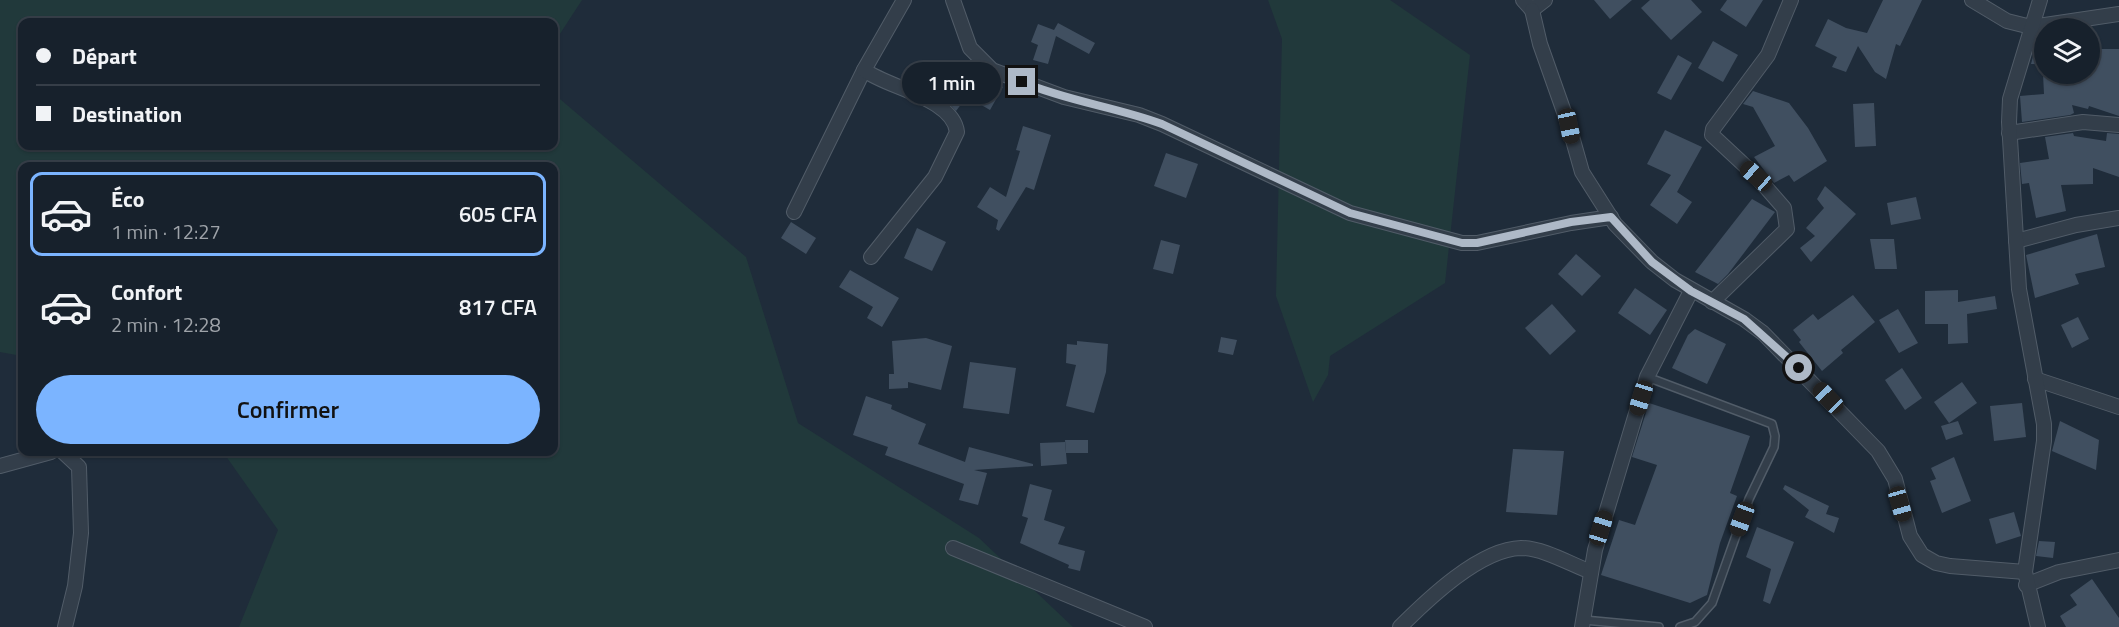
<!DOCTYPE html>
<html lang="fr">
<head>
<meta charset="utf-8">
<style>
	:root { --surface:#17212c; --page:#242e38; --text:#f1f3f6; --muted:#9ea3a9; --line:#363e48; --accent:#7bb4ff }
	body { margin:0; font-family:"Titillium Web",sans-serif; background:var(--page); color:var(--text); height:100vh; display:flex; flex-direction:column; font-size:22px; white-space:nowrap }
	* { box-sizing:border-box; margin:0 }
	p { font-size:20px; color:var(--muted) }
	.icon { flex:none; width:33px; height:33px; fill:none; stroke:currentColor; stroke-width:2; stroke-linecap:round; stroke-linejoin:round }
	.map { position:relative; flex:1; overflow:hidden }
	.sheet { position:absolute; left:18px; top:162px; width:540px; height:294px; display:flex; flex-direction:column; background:var(--surface); border-radius:12px; box-shadow:0 2px 4px #0004,0 0 0 2px var(--line) }
	.sheet>* { flex:none }
	.banner { position:absolute; left:18px; top:18px; width:540px; height:132px; border-radius:12px; box-shadow:0 2px 4px #0004,0 0 0 2px var(--line); display:grid; align-content:center; height:132px; padding:0 18px; background:var(--surface) }
	.tools { position:absolute; left:2034px; top:18px; display:grid; gap:12px }
	.tools a { display:grid; place-items:center; width:66px; height:66px; border-radius:50%; background:var(--surface); box-shadow:0 2px 4px #0004,0 0 0 2px var(--line); font-size:30px }
	.end { position:absolute; width:27px; height:27px; margin:-14px; border:8px solid #aeb9c7; background:#111; box-shadow:0 0 0 3px #111 }
	.from { border-radius:50% }
	.bubble { position:absolute; height:42px; border-radius:21px; background:var(--surface); box-shadow:0 2px 4px #0004,0 0 0 2px var(--line); font-size:20px; font-weight:600; line-height:42px; text-align:center }
	.car { position:absolute; width:18px; height:36px; margin:-18px -9px; border-radius:8px; box-shadow:0 0 4px 2px #0007; background:linear-gradient(#222 24%,#8ab4d8 0 40%,#222 0 76%,#8ab4d8 0 86%,#222 0) }
	.banner b { display:flex; align-items:center; gap:21px; height:57px; font-size:22px }
	.banner b+b { border-top:2px solid var(--line) }
	.banner i { width:15px; height:15px; background:var(--text) }
	ul { padding:10px 0 0; list-style:none }
	li { display:flex; align-items:center; gap:18px; height:84px; margin:0 12px 9px; padding:0 6px; border:3px solid transparent; border-radius:12px }
	li div { flex:1 }
	li b { display:block; font-size:22px }
	li em { font-style:normal; font-weight:600 }
	li.selected { border-color:var(--accent) }
	li>.icon { width:54px; height:54px; stroke-width:1.5 }
	.primary-button { display:flex; gap:12px; margin-top:auto; padding:12px 18px }
	.primary-button a { flex:1; height:69px; border-radius:36px; background:var(--accent); color:#111; font-size:24px; font-weight:600; line-height:69px; text-align:center }
	.map>svg:first-child { display:block }
	.green { fill:#21393b }
	.building { fill:#404f60 }
	.lines { fill:none; stroke-linecap:round; stroke-linejoin:round }
	.lane-casing { stroke:#515c68; stroke-width:10 }
	.street-casing { stroke:#515c68; stroke-width:16 }
	.lane { stroke:#333e4a; stroke-width:7 }
	.street { stroke:#333e4a; stroke-width:14 }
	.route { stroke:#aeb9c7; stroke-width:8 }
</style>
</head>
<body>
<div class="map">
<svg width="2119" height="627" viewBox="0 0 2119 627">
	<rect width="100%" height="100%" fill="#1f2c3a"/>
	<g class="green">
		<polygon points="0,0 582,0 554,43 554,22 22,22 22,146 554,146 554,94 746,257 798,423 979,538 1073,627 239,627 278,530 223,452 554,452 554,166 22,166 22,356 0,352"/>
		<polygon points="1268,0 1390,0 1470,55 1445,283 1330,356 1328,375 1313,402 1276,296 1282,39"/>
	</g>
	<g class="building">
		<polygon points="1594,0 1632,0 1610,19"/>
		<polygon points="1650,0 1691,0 1702,12 1671,40 1641,8"/>
		<polygon points="1727,0 1763,0 1746,27 1720,10"/>
		<polygon points="1883,0 1922,0 1900,46 1896,44 1886,79 1875,72 1858,46 1846,72 1832,67 1837,57 1815,46 1828,19 1846,28 1867,33"/>
		<polygon points="1058,23 1095,43 1089,54 1056,36 1048,64 1033,60 1038,45 1031,42 1038,24 1054,30"/>
		<polygon points="1713,41 1738,55 1723,82 1698,68"/>
		<polygon points="2035,49 2044,49 2044,64 2031,64"/>
		<polygon points="2090,49 2119,49 2119,116 2089,106 2088,109 2072,105 2074,113 2070,115 2022,122 2020,96 2044,94 2043,74 2090,74"/>
		<polygon points="1678,55 1692,63 1671,100 1657,93"/>
		<polygon points="937,72 968,95 956,111 949,103 925,89"/>
		<polygon points="984,76 1003,87 990,110 971,99"/>
		<polygon points="1753,91 1789,103 1808,128 1827,161 1794,182 1789,175 1774,183 1754,157 1775,146 1753,107 1743,104"/>
		<polygon points="1874,103 1876,146 1855,147 1853,104"/>
		<polygon points="1023,126 1051,135 1034,190 1026,187 999,231 996,229 998,220 977,207 990,187 1006,197 1020,151 1016,150"/>
		<polygon points="1665,130 1702,147 1677,192 1692,202 1677,224 1650,205 1671,175 1647,164"/>
		<polygon points="2073,133 2074,136 2106,141 2107,133 2119,134 2119,177 2093,168 2093,184 2061,185 2066,211 2036,218 2029,183 2022,184 2020,163 2049,159 2045,137"/>
		<polygon points="1166,153 1198,164 1186,198 1154,186"/>
		<polygon points="1825,186 1856,214 1811,262 1800,248 1815,236 1806,228 1824,208 1817,199"/>
		<polygon points="1916,197 1921,219 1891,225 1887,203"/>
		<polygon points="1752,199 1775,212 1728,274 1718,284 1695,272"/>
		<polygon points="791,222 816,238 806,254 781,238"/>
		<polygon points="917,228 946,242 932,271 904,258"/>
		<polygon points="2097,234 2105,267 2075,274 2079,284 2035,298 2026,255"/>
		<polygon points="1870,239 1894,239 1897,269 1875,269"/>
		<polygon points="1161,240 1180,245 1173,274 1153,269"/>
		<polygon points="1576,254 1601,276 1582,296 1558,274"/>
		<polygon points="850,270 899,298 882,327 867,318 873,307 839,287"/>
		<polygon points="1635,288 1667,310 1650,335 1618,313"/>
		<polygon points="1958,290 1958,302 1995,296 1997,309 1967,314 1968,343 1948,344 1948,324 1925,324 1925,291"/>
		<polygon points="1853,295 1875,322 1841,350 1843,353 1822,371 1799,342 1801,340 1793,330 1813,314 1818,320"/>
		<polygon points="1552,304 1576,331 1550,355 1525,328"/>
		<polygon points="1898,309 1918,343 1899,353 1879,320"/>
		<polygon points="2078,317 2089,339 2072,348 2061,325"/>
		<polygon points="1695,329 1726,344 1707,384 1672,368 1688,335"/>
		<polygon points="1221,337 1237,340 1233,355 1218,352"/>
		<polygon points="926,338 952,346 941,390 908,382 908,388 889,389 889,374 894,374 892,341"/>
		<polygon points="1077,341 1108,344 1106,372 1094,413 1066,406 1076,365 1066,363 1067,344 1077,345"/>
		<polygon points="970,362 1016,368 1009,414 963,408"/>
		<polygon points="1902,368 1922,398 1905,410 1885,380"/>
		<polygon points="1962,382 1977,403 1949,423 1934,402"/>
		<polygon points="866,396 892,405 891,409 926,424 918,444 965,462 969,447 1033,464 1033,466 974,470 987,473 978,505 959,500 964,484 885,455 888,447 853,435"/>
		<polygon points="1649,403 1750,436 1730,493 1737,496 1720,543 1707,595 1690,603 1601,575 1619,520 1635,525 1657,465 1632,457"/>
		<polygon points="2022,403 2026,437 1994,441 1990,406"/>
		<polygon points="1958,421 1963,434 1946,440 1941,426"/>
		<polygon points="2060,421 2099,440 2096,470 2052,451"/>
		<polygon points="1065,440 1088,440 1088,453 1066,453"/>
		<polygon points="1065,442 1067,464 1041,466 1040,443"/>
		<polygon points="1513,449 1564,451 1557,515 1506,512"/>
		<polygon points="1954,457 1971,501 1942,513 1930,481 1936,479 1931,468"/>
		<polygon points="1030,484 1052,490 1044,520 1065,527 1058,544 1085,551 1080,571 1068,568 1069,565 1020,543 1028,518 1022,516"/>
		<polygon points="1785,485 1829,506 1826,514 1839,518 1834,533 1805,517 1809,510 1783,489"/>
		<polygon points="2014,512 2021,536 1996,544 1989,519"/>
		<polygon points="1757,527 1794,542 1770,604 1763,601 1771,569 1746,557"/>
		<polygon points="2039,541 2055,542 2053,558 2036,556"/>
		<polygon points="2092,579 2119,618 2119,627 2066,627 2060,616 2077,605 2070,595"/>
	</g>
	<g class="lines">
		<defs>
			<g id="lane">
				<polyline points="1647,377 1772,424 1775,436 1774,447 1749,499 1712,603 1695,622 1680,627"/>
				<polyline points="1584,620 1659,627"/>
			</g>
			<g id="street">
				<polyline points="953,0 970,48 992,70 1064,97 1139,115 1162,124 1350,213 1462,243 1477,243 1571,223 1611,217"/>
				<polyline points="1523,0 1532,10 1545,0"/>
				<polyline points="1972,0 2007,21 2031,27 2119,14"/>
				<polyline points="1532,10 1540,44 1569,126 1582,172 1615,224 1652,262 1675,280 1744,319 1763,333 1878,451 1895,479 1910,536 1922,555 1936,563 1950,566 2025,572"/>
				<polyline points="2009,133 2083,122 2119,125"/>
				<polyline points="794,212 864,70"/>
				<polyline points="2016,241 2076,225 2119,218"/>
				<path d="M871,257L935,177L957,132C953,98 888,88 864,70L904,0"/>
				<polyline points="1712,302 1787,229 1784,208 1756,176 1712,135 1713,129 1768,55 1791,0"/>
				<polyline points="2035,379 2119,407"/>
				<polyline points="63,452 79,467 81,533 75,586 65,627"/>
				<polyline points="0,466 51,452"/>
				<polyline points="953,548 1145,627"/>
				<polyline points="2026,585 2059,572 2119,560"/>
				<path d="M1400,627C1428,599 1480,549 1521,548C1543,548 1570,564 1591,572"/>
				<polyline points="1582,627 1595,550 1647,377 1691,291"/>
				<polyline points="2038,627 2025,572 2044,441 2044,424 2019,289 2009,122 2010,99 2040,0"/>
			</g>
		</defs>
		<use href="#lane" class="lane-casing"/>
		<use href="#street" class="street-casing"/>
		<use href="#lane" class="lane"/>
		<use href="#street" class="street"/>
	</g>
	<g class="lines">
		<path class="route" d="M1022,82C1067,101 1116,107 1162,124L1350,213L1462,243H1477L1571,222L1611,217L1652,262L1691,291L1744,319L1799,368"/>
	</g>
</svg>
<div class="tools">
<a><svg class="icon" aria-label="layers" viewBox="0 0 24 24"><path d="M12 4l9 5-9 5-9-5zM3 14l9 5 9-5"/></svg></a>
</div>
<i class="end from" style="left:1799px;top:368px"></i>
<i class="end" style="left:1022px;top:82px"></i>
<div class="bubble" style="left:902px;top:62px;width:99px">1 min</div>
<i class="car" style="left:1569px;top:126px;rotate:168deg"></i>
<i class="car" style="left:1756px;top:176px;rotate:311deg"></i>
<i class="car" style="left:1641px;top:398px;rotate:197deg"></i>
<i class="car" style="left:1828px;top:398px;rotate:316deg"></i>
<i class="car" style="left:1900px;top:504px;rotate:164deg"></i>
<i class="car" style="left:1742px;top:519px;rotate:200deg"></i>
<i class="car" style="left:1601px;top:528px;rotate:17deg"></i>
<div class="banner">
<b><i class="from"></i>Départ</b>
<b><i></i>Destination</b>
</div>
<section class="sheet">
<ul>
<li class="selected"><svg class="icon" aria-label="car" viewBox="0 0 24 24"><path d="M5 17H2v-5l4-1 3-4h7l3 4 3 1v5h-3M9 17h6M6 11h13"/><circle cx="7" cy="17" r="2"/><circle cx="17" cy="17" r="2"/></svg><div><b>Éco</b><p>1 min · 12:27</p></div><em>605 CFA</em></li>
<li><svg class="icon" aria-label="car" viewBox="0 0 24 24"><path d="M5 17H2v-5l4-1 3-4h7l3 4 3 1v5h-3M9 17h6M6 11h13"/><circle cx="7" cy="17" r="2"/><circle cx="17" cy="17" r="2"/></svg><div><b>Confort</b><p>2 min · 12:28</p></div><em>817 CFA</em></li>
</ul>
<div class="primary-button"><a>Confirmer</a></div>
</section>
</div>
</body>
</html>
